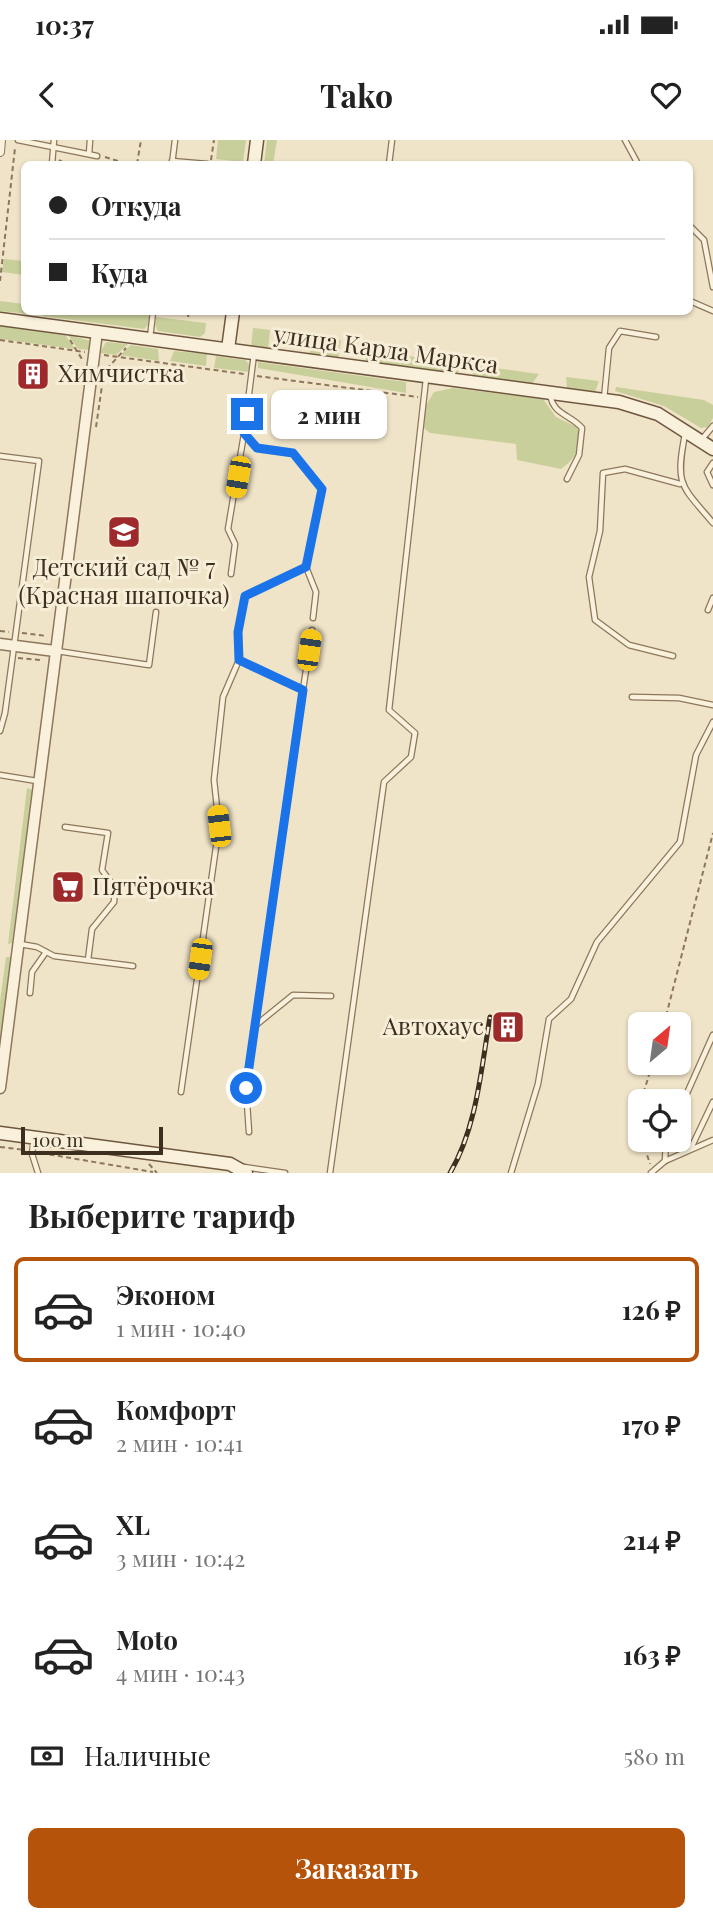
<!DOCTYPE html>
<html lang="ru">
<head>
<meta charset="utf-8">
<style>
	:root { --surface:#fff; --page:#f6f6f6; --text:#222; --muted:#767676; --line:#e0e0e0; --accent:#b45309 }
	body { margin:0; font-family:"Playfair Display",serif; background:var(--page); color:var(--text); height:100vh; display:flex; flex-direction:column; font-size:26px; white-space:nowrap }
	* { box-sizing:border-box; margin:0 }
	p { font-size:23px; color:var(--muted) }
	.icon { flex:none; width:38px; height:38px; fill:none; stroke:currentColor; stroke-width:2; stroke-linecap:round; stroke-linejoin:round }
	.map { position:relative; height:1033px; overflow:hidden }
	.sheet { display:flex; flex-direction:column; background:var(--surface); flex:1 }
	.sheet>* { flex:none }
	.guide { position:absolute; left:21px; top:21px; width:672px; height:154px; border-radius:10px; box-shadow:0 2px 5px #0004; display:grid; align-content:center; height:154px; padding:0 28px; background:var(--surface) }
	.needle { width:46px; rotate:29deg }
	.buttons { position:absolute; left:628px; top:872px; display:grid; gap:14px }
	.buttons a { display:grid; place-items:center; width:63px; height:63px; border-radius:10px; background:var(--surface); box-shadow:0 2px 5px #0004; font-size:35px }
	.scale { position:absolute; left:21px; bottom:18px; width:142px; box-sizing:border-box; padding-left:7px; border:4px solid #3d2e20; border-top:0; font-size:19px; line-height:24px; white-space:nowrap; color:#3d2e20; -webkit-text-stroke:5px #f7eed8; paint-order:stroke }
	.end { position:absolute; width:32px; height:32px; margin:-16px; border:9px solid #1a73e8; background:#fff; box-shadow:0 0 0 4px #fff }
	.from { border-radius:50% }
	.bubble { position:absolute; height:49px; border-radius:10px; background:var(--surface); box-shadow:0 2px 5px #0004; font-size:23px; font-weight:700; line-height:49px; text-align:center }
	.car { position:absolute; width:21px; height:42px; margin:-21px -10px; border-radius:9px; box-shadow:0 0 5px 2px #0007; background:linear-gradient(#f5c518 24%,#345 0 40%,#f5c518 0 76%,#345 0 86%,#f5c518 0) }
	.guide b { display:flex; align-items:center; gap:24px; height:66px; font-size:26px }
	.guide b+b { border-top:2px solid var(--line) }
	.guide i { width:18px; height:18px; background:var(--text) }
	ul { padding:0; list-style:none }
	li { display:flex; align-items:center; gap:21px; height:105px; margin:0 14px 10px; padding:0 14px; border:4px solid transparent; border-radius:10px }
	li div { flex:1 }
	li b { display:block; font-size:26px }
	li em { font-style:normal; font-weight:700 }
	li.on { border-color:var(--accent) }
	li>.icon { width:63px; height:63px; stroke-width:1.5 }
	h2 { padding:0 28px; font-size:32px; line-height:84px }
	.pay { display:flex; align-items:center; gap:18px; height:77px; padding:0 28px; font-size:26px }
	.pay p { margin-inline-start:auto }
	.action { display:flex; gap:14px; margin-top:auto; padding:14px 28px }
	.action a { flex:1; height:80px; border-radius:10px; background:var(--accent); color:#fff; font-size:28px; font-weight:700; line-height:80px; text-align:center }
	.status { display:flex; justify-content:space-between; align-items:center; height:49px; padding:0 35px; background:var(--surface); direction:ltr }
	.status svg { height:19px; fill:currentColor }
	header { display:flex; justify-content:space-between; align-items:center; height:91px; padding:0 28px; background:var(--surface); font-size:32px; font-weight:700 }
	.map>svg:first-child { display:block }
	.green { fill:#c9cf9b }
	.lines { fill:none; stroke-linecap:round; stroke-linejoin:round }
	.service-casing { stroke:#8d765c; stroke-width:7 }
	.minor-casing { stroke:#8d765c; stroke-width:10 }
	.tertiary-casing { stroke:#8d765c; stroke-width:13 }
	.secondary-casing { stroke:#6f573f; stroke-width:15 }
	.path { stroke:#8d765c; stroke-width:2; stroke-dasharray:5 3.5; stroke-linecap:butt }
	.service { stroke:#faf1dc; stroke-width:4.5 }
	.minor { stroke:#faf1dc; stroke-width:8 }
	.tertiary { stroke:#faf1dc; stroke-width:10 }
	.secondary { stroke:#faf1dc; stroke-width:12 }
	.rail-casing { stroke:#3d2e20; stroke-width:5 }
	.rail { stroke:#f7eed8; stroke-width:2.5; stroke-dasharray:8; stroke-linecap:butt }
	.route { stroke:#1a73e8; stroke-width:9 }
	.labels { text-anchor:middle; stroke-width:6; stroke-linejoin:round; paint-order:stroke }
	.street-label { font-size:24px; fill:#3d2e20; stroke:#f7eed8 }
	.poi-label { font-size:24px; fill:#3d2e20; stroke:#f7eed8; text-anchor:start }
</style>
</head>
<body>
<div class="status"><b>10:37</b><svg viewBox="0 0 49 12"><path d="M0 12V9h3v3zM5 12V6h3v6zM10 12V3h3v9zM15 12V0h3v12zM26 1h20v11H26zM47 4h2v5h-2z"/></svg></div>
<header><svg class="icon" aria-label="back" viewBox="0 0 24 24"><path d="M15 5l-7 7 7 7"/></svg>Tako<svg class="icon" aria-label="heart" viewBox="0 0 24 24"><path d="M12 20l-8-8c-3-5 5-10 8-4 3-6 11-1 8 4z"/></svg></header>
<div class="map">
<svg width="713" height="1033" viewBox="0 0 713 1033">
	<rect width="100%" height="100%" fill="#f0e4c8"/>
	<g class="green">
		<polygon points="218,0 246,0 243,22 216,19"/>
		<polygon points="267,0 277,0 273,24 264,24"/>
		<polygon points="4,119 24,121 24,135 2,132"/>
		<polygon points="0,161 24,164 24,172 29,172 28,174 0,171"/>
		<polygon points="43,172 149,175 149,184 144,189 42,176"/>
		<polygon points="156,177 206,183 205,193 200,197 158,191 155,185"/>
		<polygon points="0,186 65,195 75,209 0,199"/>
		<polygon points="253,188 270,190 268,210 251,207"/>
		<polygon points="68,195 91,201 90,210 78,209"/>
		<polygon points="312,196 341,200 338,219 309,215"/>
		<polygon points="106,202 128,204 116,215 100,213"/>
		<polygon points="131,205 158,209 159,221 120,215"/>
		<polygon points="367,210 464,224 456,235 365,224"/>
		<polygon points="174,211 207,214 206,226 170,221"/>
		<polygon points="216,216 245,220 250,225 249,232 214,228"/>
		<polygon points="258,222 406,242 406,253 258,228"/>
		<polygon points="472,225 539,234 531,245 473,237"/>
		<polygon points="566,237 599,241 595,252 567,249"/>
		<polygon points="616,247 704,260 713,265 713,278 708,287 701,288 664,266 615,251"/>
		<path d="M453,248L543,259L556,277L577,287C584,305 575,319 561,329L517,320L516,304L430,293L424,288L425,267L434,252Z"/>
		<polygon points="27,648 33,650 12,803 8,804"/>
		<polygon points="6,817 11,817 0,904 0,861"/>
	</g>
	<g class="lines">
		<defs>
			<g id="service">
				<polyline points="18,0 97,16"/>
				<polyline points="625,0 638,24"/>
				<polyline points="89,14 90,0"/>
				<polyline points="172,21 207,24"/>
				<polyline points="52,24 54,0"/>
				<polyline points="172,24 175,0"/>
				<polyline points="389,24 392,0"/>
				<polyline points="690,86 704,100 713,147"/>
				<polyline points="690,161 713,171"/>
				<polyline points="150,198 153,172"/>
				<path d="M550,254C553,275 570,274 582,288L579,315L567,339"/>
				<polyline points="604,259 609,208 620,191 656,197"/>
				<path d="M685,294C675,346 681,345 713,383"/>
				<polyline points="702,299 713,286"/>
				<polyline points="0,316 39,321 5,573 0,591"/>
				<polyline points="713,323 707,332 713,345"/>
				<polyline points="306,427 316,452 313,478"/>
				<polyline points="231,434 235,404 228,389 244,294"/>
				<polyline points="708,470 713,458"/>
				<polyline points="57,511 149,525 156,472"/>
				<polyline points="673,516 629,505 595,480 589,437 600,391 603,333 625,329 680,344"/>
				<polyline points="239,520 303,550 246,948 249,992"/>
				<polyline points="303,550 312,490"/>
				<polyline points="632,557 679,558 713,565"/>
				<polyline points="0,635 37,641"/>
				<polyline points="65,687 108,693 102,730 115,748 114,762 92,789 88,820"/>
				<polyline points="20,804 37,807 54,816 133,826"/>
				<polyline points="30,853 32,832 46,812"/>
				<polyline points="256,885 293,855 331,856"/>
				<polyline points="181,952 219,686 214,640 223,557 239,520 238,492 245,456 306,427 322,349 293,313 257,308 244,293 254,214"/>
				<polyline points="679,971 713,895"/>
				<polyline points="34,998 32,1014 38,1033"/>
				<polyline points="691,1008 713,962"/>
				<polyline points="665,1021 666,999"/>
				<polyline points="244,1027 285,1033"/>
				<polyline points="330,1033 384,642 411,617 415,593 389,570 426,239"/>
				<polyline points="511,1033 538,944 549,879 571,859 597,802 680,702 696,615 713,582"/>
				<polyline points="651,1033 665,1021 713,1000"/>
			</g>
			<polyline id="minor" points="0,12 1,0"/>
			<g id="tertiary">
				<polyline points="0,504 55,511"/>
				<polyline points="0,948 97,192"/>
			</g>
			<g id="secondary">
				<polyline points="254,24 257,0"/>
				<polyline points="0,179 619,262 658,274 713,309"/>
				<polyline points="228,209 233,172"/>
				<polyline points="0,993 230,1024 246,1033"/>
			</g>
		</defs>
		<use href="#service" class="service-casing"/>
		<use href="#minor" class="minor-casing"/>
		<use href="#tertiary" class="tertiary-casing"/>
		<use href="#secondary" class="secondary-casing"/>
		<g class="path">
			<polyline points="105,17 128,24 165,22"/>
			<polyline points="59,20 66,24"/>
			<polyline points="211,20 214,0"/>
			<polyline points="137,24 141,0"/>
			<polyline points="0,141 15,8"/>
			<polyline points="188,177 189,172"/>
			<polyline points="0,200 85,212"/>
			<polyline points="70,200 82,219"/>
			<polyline points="104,215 244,234"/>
			<polyline points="257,236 418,257"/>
			<polyline points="96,287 104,232 126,208"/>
			<polyline points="0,491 9,492"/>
			<polyline points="22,493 47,496"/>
			<polyline points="18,518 41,520"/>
			<polyline points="664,884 713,693"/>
			<polyline points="641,961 653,922"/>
			<polyline points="640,964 635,982 640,996"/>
			<polyline points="642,999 650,1024"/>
			<polyline points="0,1007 25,1010"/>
			<polyline points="41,1013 153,1032"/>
			<polyline points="149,1024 157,1033"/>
		</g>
		<use href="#service" class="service"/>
		<use href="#minor" class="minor"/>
		<use href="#tertiary" class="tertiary"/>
		<use href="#secondary" class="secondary"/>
		<defs>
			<path id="rail" d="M450,1033C477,987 481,929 490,877"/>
		</defs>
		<use href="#rail" class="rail-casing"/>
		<use href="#rail" class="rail"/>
	</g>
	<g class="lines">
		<polyline class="route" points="246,948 303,550 239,520 238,492 245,456 306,427 322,349 293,313 257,308 244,293 247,274"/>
	</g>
	<defs>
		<symbol id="building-square" viewBox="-11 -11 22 22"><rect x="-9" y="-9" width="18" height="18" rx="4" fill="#9e2a2b" stroke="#f7eed8"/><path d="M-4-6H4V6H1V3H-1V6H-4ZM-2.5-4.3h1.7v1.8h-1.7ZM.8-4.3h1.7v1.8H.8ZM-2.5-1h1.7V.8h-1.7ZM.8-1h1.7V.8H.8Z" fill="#fff"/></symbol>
		<symbol id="school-square" viewBox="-11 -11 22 22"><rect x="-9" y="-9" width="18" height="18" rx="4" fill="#9e2a2b" stroke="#f7eed8"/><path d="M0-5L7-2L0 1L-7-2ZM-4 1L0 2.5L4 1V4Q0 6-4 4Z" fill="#fff"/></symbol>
		<symbol id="supermarket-square" viewBox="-11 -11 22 22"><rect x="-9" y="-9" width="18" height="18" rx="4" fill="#9e2a2b" stroke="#f7eed8"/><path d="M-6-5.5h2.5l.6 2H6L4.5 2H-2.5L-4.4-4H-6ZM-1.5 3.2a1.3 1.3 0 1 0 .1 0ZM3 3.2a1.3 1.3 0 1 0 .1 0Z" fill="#fff"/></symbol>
	</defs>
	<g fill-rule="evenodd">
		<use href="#building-square" x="14" y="215" width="38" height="38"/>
		<use href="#school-square" x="105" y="373" width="38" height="38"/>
		<use href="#supermarket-square" x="49" y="728" width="38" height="38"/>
		<use href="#building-square" x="489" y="868" width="38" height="38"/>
	</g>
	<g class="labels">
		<g class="street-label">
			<text transform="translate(386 210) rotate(8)" y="8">улица Карла Маркса</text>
		</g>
		<g class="poi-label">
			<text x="58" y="242">Химчистка</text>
			<text x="124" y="436" text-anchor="middle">Детский сад № 7<tspan x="124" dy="28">(Красная шапочка)</tspan></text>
			<text x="92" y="755">Пятёрочка</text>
			<text x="484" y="895" text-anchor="end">Автохаус</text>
		</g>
	</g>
</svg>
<div class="buttons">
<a><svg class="needle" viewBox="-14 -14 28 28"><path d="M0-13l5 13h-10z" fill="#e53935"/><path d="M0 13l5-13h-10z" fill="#767676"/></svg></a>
<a><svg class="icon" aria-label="locate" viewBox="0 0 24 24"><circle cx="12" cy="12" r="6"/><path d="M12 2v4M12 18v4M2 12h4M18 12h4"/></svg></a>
</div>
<div class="scale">100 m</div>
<i class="end from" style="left:246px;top:948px"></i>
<i class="end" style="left:247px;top:274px"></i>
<div class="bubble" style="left:271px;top:250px;width:116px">2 мин</div>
<i class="car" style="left:238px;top:337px;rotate:190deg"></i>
<i class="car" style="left:309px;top:510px;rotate:8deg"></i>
<i class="car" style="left:219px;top:686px;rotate:353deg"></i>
<i class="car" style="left:200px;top:819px;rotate:188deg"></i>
<div class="guide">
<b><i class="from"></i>Откуда</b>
<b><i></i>Куда</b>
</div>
</div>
<section class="sheet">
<h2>Выберите тариф</h2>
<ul>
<li class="on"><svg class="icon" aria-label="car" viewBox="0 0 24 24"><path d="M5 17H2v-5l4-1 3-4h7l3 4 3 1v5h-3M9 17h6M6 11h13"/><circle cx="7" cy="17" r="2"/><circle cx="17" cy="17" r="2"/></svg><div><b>Эконом</b><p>1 мин · 10:40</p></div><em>126 ₽</em></li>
<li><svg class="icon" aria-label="car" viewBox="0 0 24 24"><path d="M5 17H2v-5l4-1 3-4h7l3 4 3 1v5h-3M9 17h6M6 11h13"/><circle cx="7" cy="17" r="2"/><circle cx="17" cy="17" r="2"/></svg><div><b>Комфорт</b><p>2 мин · 10:41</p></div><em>170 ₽</em></li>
<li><svg class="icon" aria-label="car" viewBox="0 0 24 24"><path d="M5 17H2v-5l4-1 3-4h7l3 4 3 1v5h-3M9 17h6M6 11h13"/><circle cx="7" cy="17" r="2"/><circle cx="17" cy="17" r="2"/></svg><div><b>XL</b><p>3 мин · 10:42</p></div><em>214 ₽</em></li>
<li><svg class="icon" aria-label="car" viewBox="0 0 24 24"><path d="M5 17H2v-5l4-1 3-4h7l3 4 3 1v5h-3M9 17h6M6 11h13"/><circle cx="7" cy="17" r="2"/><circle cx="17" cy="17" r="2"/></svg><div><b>Moto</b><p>4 мин · 10:43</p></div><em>163 ₽</em></li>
</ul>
<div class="pay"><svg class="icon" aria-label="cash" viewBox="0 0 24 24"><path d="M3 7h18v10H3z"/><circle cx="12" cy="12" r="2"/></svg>Наличные<p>580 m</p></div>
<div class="action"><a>Заказать</a></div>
</section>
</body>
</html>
